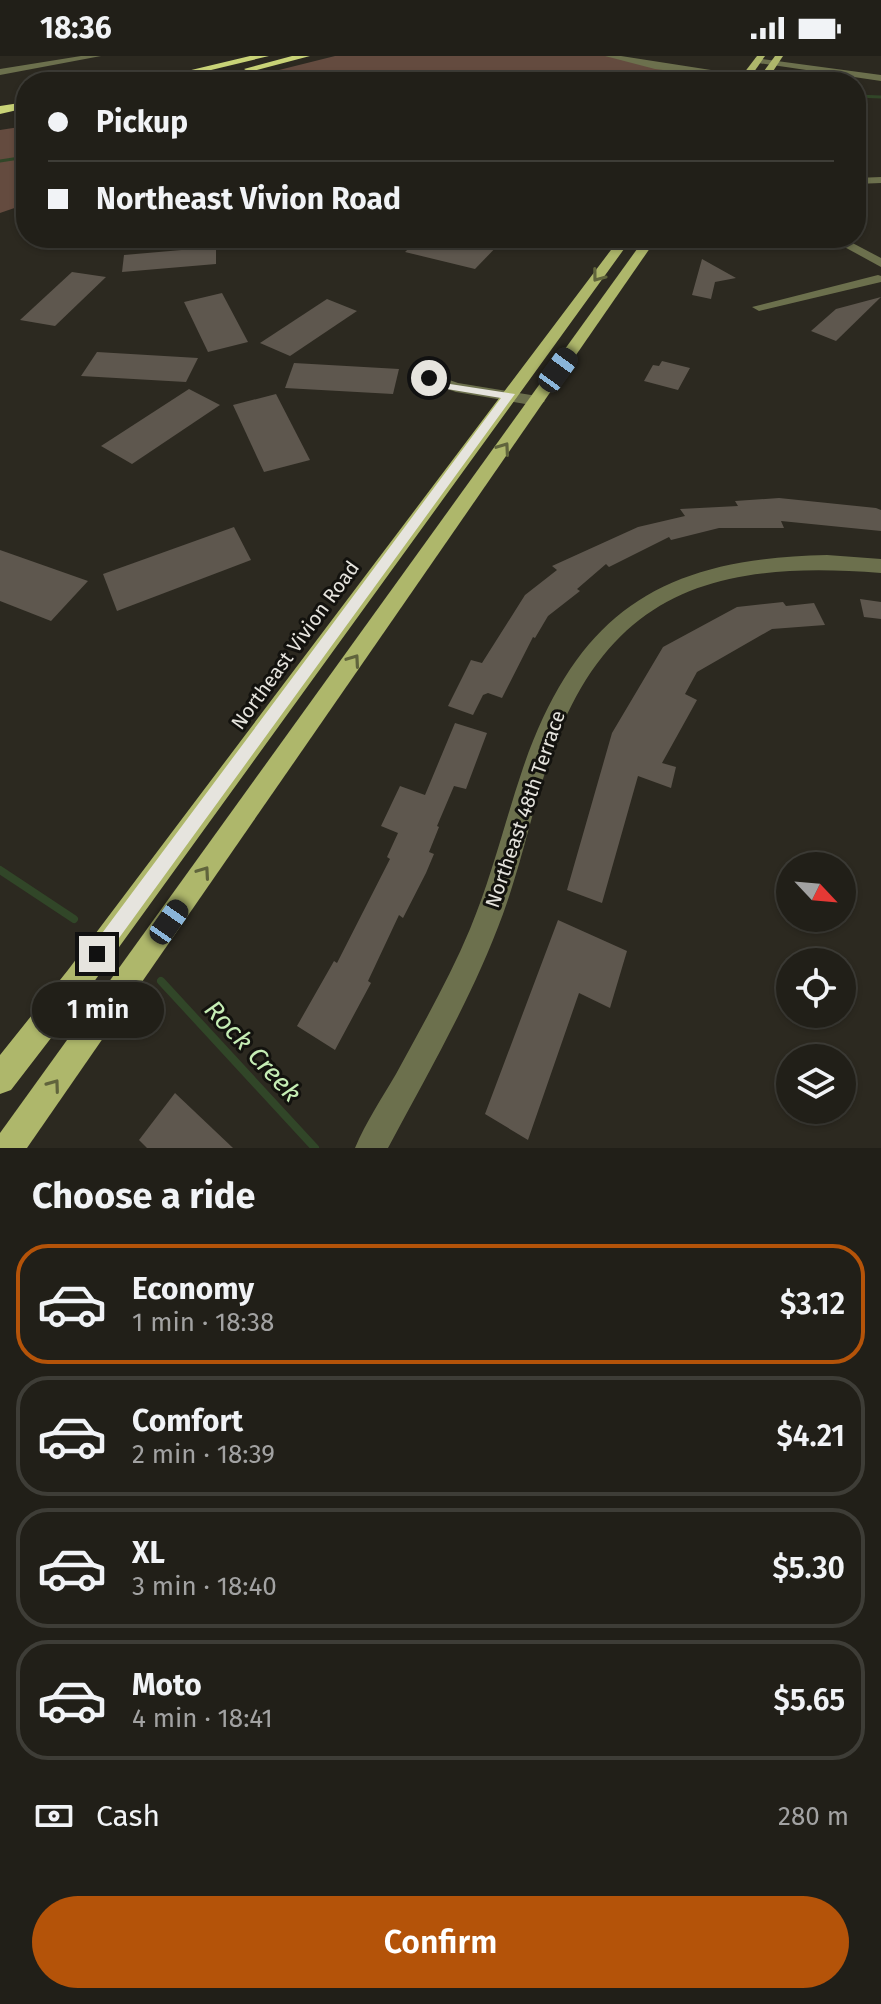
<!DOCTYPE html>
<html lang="en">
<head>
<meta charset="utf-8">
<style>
	:root { --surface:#211f18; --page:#2d2c25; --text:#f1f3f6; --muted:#a2a2a2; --line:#3e3d37; --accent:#b45309 }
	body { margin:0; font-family:"Fira Sans",sans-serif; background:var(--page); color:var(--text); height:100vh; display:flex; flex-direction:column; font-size:30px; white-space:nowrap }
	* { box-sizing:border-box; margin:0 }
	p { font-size:26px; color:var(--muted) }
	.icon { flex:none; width:44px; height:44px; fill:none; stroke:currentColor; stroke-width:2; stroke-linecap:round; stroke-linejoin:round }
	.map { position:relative; height:1092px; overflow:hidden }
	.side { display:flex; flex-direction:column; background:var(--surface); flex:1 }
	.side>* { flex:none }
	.banner { position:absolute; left:16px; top:16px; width:850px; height:176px; border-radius:32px; box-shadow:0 2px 6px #0004,0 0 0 2px var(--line); display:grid; align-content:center; height:176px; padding:0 32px; background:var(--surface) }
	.needle { width:52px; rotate:116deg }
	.tools { position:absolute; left:776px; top:796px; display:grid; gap:16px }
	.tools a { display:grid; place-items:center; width:80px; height:80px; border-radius:50%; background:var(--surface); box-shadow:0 2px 6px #0004,0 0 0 2px var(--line); font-size:40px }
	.end { position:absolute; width:36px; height:36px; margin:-18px; border:10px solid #e6e4de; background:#111; box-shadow:0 0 0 4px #111 }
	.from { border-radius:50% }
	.bubble { position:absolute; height:56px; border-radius:28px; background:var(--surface); box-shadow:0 2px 6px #0004,0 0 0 2px var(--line); font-size:26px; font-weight:600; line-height:56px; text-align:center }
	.car { position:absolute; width:24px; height:48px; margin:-24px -12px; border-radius:10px; box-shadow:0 0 6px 2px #0007; background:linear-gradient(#222 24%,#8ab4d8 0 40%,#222 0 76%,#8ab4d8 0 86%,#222 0) }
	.banner b { display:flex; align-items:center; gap:28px; height:76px; font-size:30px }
	.banner b+b { border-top:2px solid var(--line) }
	.banner i { width:20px; height:20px; background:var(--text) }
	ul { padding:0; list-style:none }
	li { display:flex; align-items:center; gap:24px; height:120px; margin:0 16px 12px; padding:0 16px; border:4px solid var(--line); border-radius:32px }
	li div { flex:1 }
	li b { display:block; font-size:30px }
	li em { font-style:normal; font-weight:600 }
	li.active { border-color:var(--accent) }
	li>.icon { width:72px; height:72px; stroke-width:1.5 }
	h2 { padding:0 32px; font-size:36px; line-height:96px }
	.pay { display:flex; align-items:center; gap:20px; height:88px; padding:0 32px; font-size:30px }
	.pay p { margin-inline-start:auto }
	.cta { display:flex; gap:16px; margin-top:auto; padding:16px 32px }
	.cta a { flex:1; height:92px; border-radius:48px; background:var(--accent); color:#fff; font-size:32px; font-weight:600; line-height:92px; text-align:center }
	.status { display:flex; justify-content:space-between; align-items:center; height:56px; padding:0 40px; background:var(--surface); direction:ltr }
	.status svg { height:22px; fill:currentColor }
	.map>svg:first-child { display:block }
	.green { fill:#644b3f }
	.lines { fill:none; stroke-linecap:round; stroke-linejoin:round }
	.stream-far1 { stroke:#314628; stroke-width:3 }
	.stream { stroke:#314628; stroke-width:8 }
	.building { fill:#5e574e }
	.minor { fill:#6c704d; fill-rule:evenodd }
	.major { fill:#aeb76b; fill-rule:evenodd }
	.highway { fill:#c9d377; fill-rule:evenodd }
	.oneway { stroke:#60643c }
	.route { fill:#e6e4de }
	.labels { text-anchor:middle; stroke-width:6; stroke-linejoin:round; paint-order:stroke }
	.street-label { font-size:20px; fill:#e6e4de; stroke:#13120e }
	.near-water-label { font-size:26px; font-style:italic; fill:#c5edb4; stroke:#13120e }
</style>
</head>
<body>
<div class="status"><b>18:36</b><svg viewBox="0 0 49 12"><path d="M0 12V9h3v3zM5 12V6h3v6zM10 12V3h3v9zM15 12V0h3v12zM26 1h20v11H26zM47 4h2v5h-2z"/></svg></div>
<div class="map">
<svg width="881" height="1092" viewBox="0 0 881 1092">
	<rect width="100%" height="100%" fill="#2c2920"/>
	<g class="green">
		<polygon points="335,0 609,0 732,22 729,26 231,26"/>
		<polygon points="26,70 26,148 0,157 0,74"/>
	</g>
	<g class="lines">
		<g class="stream-far1">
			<polyline points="639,26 633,20 637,17 690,16 736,25"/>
			<polyline points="856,40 881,41"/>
			<polyline points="0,105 26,101"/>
		</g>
		<g class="stream">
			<polyline points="0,814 74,863"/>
			<polyline points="161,925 315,1092"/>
		</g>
	</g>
	<g class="building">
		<polygon points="420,182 505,182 475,213 405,196"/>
		<polygon points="216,191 216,208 122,216 124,199"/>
		<polygon points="702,203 736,222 715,226 711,243 692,239"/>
		<polygon points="72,216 106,221 55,270 20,264"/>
		<polygon points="222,237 248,286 208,296 184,246"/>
		<polygon points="881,241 836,285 811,275 836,253"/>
		<polygon points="327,243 357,255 290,300 260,287"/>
		<polygon points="97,296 198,302 186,326 81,320"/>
		<polygon points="662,305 690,312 678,334 644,325 653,309 659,310"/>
		<polygon points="294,307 399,313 393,338 285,332"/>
		<polygon points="189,333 220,349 132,408 101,390"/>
		<polygon points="276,338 310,404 264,416 233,349"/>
		<polygon points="779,442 876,452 881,454 881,475 781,465 784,472 719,472 671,484 669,481 609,511 606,508 577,533 580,535 548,560 535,582 533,581 502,642 488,637 483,639 473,659 448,650 471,604 482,607 525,539 557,514 552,510 638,471 685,460 680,453 738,450 735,445"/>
		<polygon points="234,471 251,504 117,555 103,518"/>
		<polygon points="0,494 88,525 51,565 0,545"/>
		<polygon points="860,543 881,546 881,563 864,561"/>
		<polygon points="783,546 786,550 814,547 825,569 772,573 697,616 685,638 697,644 662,707 676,711 671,732 638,720 602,847 567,834 612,677 663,591 737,551"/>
		<polygon points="455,667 487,677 466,733 454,730 437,770 439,771 429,796 434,798 426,817 403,862 399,859 368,925 371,927 335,994 297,970 334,905 337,907 390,803 387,801 398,777 381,770 400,730 425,739"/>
		<polygon points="558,864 627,895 610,952 579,937 528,1084 485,1058"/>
		<polygon points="175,1037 233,1092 147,1092 139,1084"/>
	</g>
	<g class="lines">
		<g class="minor">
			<polygon points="81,0 101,0 0,19 0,13"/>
			<polygon points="605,0 621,0 768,23 763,26 655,13"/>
			<polygon points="755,2 881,19 881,25 758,7"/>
			<polygon points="881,121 881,127 856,128 856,122"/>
			<polygon points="828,182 843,182 881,202 881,211"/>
			<polygon points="878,219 881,220 881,226 759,255 752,251"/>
			<polygon points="429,317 458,327 537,340 545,345 537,350 456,336 424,325 424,319"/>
			<path d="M827,499L881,503V517C725,505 614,529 554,690C534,745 523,803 503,858C473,940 429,1015 388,1092H355C366,1066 382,1042 396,1018C422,970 449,923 470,873C492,820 505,765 523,712C578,554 663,502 827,499Z"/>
		</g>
		<g class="major">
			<polygon points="757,0 765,0 747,26 737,26"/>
			<polygon points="775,0 783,0 766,26 756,26"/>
			<polygon points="620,182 632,182 88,934 11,1034 0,1038 0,999 68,914"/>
			<polygon points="645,182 657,182 27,1092 0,1092 0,1077"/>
		</g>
		<g class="highway">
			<polygon points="250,0 269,0 161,26 141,26"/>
			<polygon points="292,0 310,0 249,16 244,13"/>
			<polygon points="26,46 26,52 0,58 0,50"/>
		</g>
	</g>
	<defs><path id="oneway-chevron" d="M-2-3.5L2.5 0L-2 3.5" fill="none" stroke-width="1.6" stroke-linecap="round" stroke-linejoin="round" transform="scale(2)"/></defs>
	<g class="oneway">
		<use href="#oneway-chevron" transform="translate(598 220) rotate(127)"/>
		<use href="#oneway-chevron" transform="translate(504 392) rotate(-55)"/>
		<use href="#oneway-chevron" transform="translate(354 604) rotate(-55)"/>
		<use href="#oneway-chevron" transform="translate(204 816) rotate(-55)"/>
		<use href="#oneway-chevron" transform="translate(54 1029) rotate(-54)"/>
	</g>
	<polygon class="route" points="429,319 450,328 515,338 103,904 97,907 91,904 88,898 91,892 501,342 447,333 426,324"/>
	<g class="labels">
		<g class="street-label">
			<text transform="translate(295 589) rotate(-54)" y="7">Northeast Vivion Road</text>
			<text transform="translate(525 753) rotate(-71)" y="7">Northeast 48th Terrace</text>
		</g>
		<g class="near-water-label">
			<text transform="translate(253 995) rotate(47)" y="9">Rock Creek</text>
		</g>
	</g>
</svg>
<div class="tools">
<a><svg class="needle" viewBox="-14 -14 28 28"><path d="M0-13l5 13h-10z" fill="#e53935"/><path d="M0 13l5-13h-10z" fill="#a2a2a2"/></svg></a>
<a><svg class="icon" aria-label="locate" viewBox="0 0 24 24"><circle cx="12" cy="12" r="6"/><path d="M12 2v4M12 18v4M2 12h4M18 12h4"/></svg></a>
<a><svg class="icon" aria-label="layers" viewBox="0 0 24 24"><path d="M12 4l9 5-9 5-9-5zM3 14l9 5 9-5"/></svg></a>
</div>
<i class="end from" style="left:429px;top:322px"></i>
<i class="end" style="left:97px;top:898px"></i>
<div class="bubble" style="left:32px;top:926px;width:132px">1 min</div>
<i class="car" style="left:558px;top:314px;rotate:36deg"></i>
<i class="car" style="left:169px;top:866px;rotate:35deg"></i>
<div class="banner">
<b><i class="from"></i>Pickup</b>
<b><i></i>Northeast Vivion Road</b>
</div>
</div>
<section class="side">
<h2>Choose a ride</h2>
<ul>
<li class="active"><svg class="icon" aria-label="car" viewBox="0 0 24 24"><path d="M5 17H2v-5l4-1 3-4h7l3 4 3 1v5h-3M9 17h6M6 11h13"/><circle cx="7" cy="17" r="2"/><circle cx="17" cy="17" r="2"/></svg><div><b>Economy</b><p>1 min · 18:38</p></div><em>$3.12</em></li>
<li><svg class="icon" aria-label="car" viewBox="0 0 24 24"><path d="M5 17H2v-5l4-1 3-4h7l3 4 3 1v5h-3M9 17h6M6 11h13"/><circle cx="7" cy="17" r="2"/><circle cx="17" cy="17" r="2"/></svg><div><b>Comfort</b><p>2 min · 18:39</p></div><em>$4.21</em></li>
<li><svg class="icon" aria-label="car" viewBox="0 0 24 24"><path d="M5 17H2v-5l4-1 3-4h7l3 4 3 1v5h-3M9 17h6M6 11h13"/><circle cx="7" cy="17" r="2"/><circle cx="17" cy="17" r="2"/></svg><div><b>XL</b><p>3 min · 18:40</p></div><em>$5.30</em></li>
<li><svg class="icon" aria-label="car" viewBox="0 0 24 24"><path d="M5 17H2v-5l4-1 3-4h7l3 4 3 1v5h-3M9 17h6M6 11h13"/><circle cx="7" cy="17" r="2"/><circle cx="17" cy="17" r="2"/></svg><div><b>Moto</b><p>4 min · 18:41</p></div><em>$5.65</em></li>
</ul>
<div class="pay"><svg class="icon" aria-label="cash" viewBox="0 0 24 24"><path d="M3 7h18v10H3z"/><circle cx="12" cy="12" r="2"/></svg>Cash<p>280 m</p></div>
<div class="cta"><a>Confirm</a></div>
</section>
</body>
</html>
